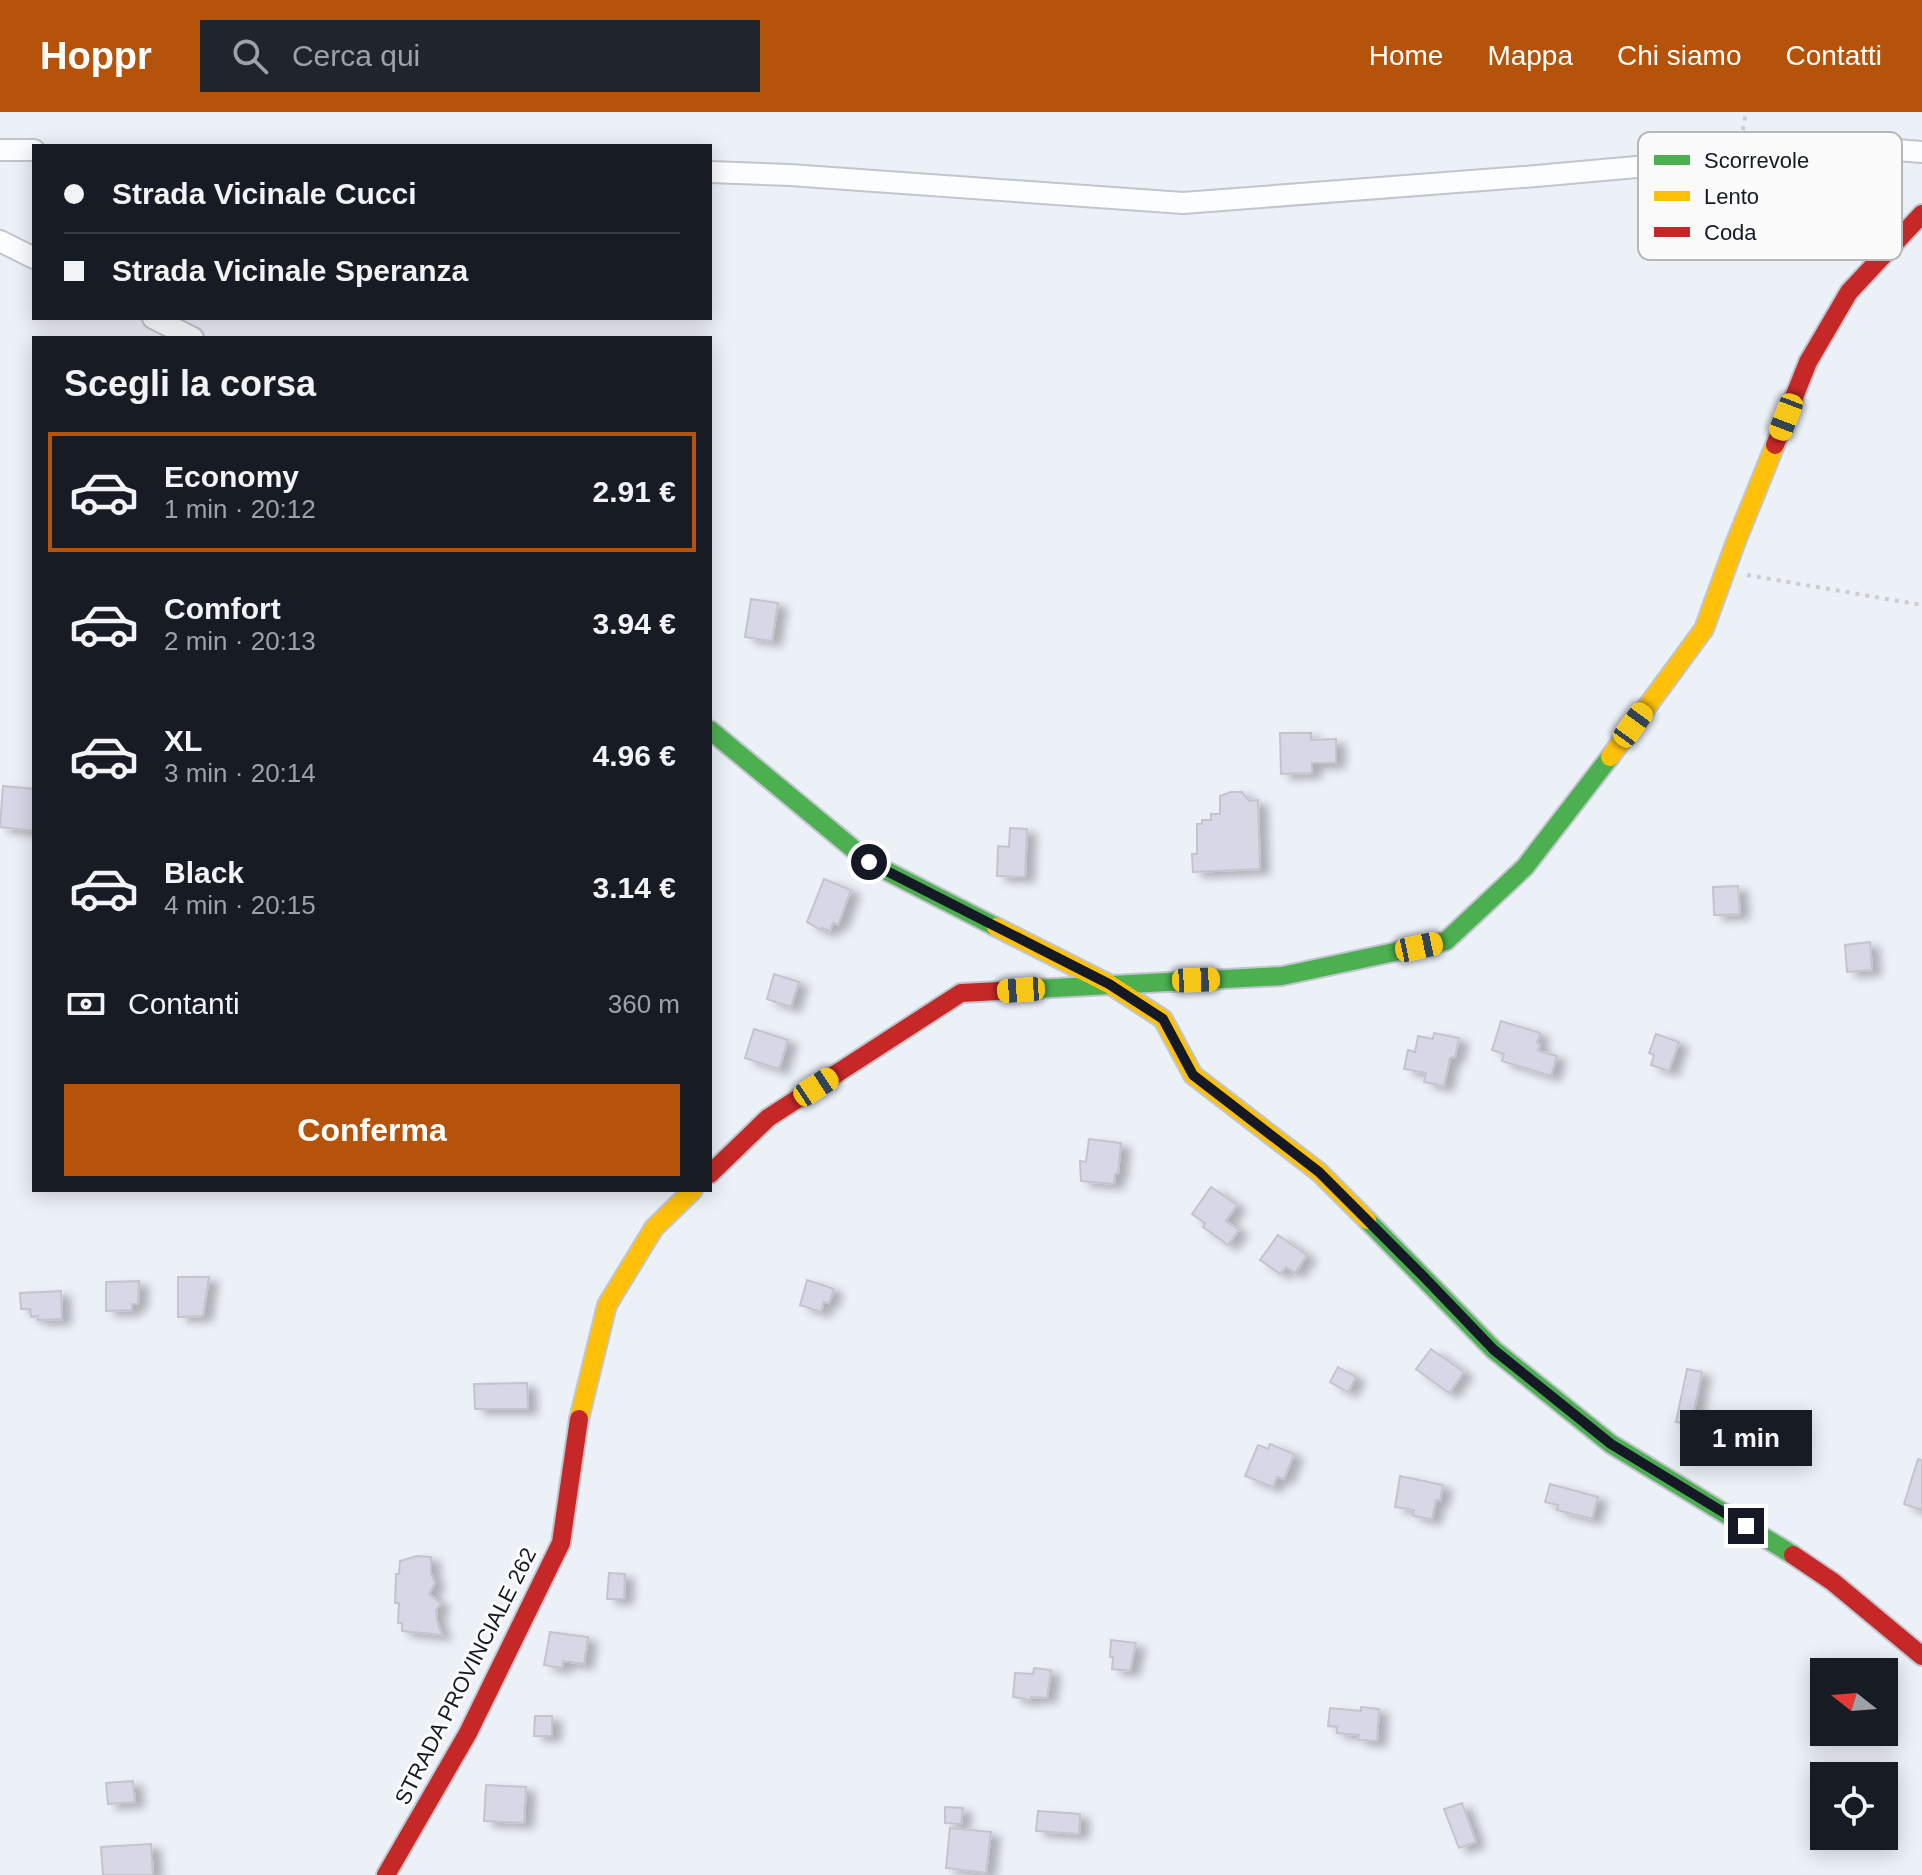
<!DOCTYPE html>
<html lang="it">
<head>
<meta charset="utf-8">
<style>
	:root { --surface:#171b24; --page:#20242c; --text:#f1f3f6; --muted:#9ea1a6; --line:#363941; --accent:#b45309 }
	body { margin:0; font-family:Helvetica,sans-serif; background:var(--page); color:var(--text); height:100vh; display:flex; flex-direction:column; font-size:30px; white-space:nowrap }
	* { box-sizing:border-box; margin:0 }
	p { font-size:26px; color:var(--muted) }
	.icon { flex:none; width:44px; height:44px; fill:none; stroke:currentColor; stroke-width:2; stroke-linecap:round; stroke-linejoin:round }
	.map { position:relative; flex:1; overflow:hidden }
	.drawer { position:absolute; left:32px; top:224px; width:680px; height:856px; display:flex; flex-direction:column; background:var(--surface); border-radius:0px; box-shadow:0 4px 20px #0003 }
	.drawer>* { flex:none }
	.guide { position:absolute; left:32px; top:32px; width:680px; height:176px; border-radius:0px; box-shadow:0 4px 20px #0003; display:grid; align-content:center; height:176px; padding:0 32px; background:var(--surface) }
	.needle { width:52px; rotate:287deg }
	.controls { position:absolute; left:1810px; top:1546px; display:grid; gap:16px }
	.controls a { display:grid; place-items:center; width:88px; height:88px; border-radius:0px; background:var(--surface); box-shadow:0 4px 20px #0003; font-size:40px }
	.end { position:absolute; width:36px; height:36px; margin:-18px; border:10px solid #141925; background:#fff; box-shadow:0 0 0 4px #fff }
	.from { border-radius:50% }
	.bubble { position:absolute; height:56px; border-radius:0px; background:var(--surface); box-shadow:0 4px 20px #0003; font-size:26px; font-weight:600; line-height:56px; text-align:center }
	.car { position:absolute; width:24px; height:48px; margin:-24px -12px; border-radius:10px; box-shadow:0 0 6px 2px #0007; background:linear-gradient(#f5c518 24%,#345 0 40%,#f5c518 0 76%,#345 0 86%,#f5c518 0) }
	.guide b { display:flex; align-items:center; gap:28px; height:76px; font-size:30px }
	.guide b+b { border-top:2px solid var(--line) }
	.guide i { width:20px; height:20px; background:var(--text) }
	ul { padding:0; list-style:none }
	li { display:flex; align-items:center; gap:24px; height:120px; margin:0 16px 12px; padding:0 16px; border:4px solid transparent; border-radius:0px }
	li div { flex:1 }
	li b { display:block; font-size:30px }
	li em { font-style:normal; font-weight:600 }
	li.on { border-color:var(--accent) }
	li>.icon { width:72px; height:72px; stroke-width:1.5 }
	h2 { padding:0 32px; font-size:36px; line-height:96px }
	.pay { display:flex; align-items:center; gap:20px; height:88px; padding:0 32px; font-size:30px }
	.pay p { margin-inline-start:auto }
	.action { display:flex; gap:16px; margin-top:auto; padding:16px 32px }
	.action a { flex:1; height:92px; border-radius:0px; background:var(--accent); color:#fff; font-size:32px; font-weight:600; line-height:92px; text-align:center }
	header { display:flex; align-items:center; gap:48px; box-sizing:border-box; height:112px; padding:0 40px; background:var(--accent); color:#fff }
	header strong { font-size:38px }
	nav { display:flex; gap:44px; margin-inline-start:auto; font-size:28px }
	.search { width:560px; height:72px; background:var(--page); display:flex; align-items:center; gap:20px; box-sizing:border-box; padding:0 28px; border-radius:0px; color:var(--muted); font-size:30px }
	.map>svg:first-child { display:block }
	.building { fill:#d8d7e8; stroke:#c3c4cd; stroke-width:2; filter:url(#shadow) }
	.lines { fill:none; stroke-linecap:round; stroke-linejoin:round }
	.street-casing { stroke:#c0c5ce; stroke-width:24 }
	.fast-casing { stroke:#c0c5ce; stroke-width:22 }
	.slow-casing { stroke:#c0c5ce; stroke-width:22 }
	.jam-casing { stroke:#c0c5ce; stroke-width:22 }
	.path { stroke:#cdcdd1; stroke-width:4; stroke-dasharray:4 6; stroke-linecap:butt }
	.street { stroke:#fcfdfe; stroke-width:20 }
	.fast { stroke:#4caf50; stroke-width:18 }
	.slow { stroke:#ffc107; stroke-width:18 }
	.jam { stroke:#c62828; stroke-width:18 }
	.route { stroke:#141925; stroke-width:10 }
	.labels { text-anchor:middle; stroke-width:6; stroke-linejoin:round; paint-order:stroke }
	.street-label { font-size:22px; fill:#141925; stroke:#fbfbfb }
	.key { fill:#fbfbfb; stroke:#b6b7bb; stroke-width:2 }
	.key-label { font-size:22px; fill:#141925 }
</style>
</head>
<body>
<header>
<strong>Hoppr</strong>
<div class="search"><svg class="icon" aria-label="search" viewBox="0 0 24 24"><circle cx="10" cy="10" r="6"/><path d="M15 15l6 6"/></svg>Cerca qui</div>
<nav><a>Home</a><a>Mappa</a><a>Chi siamo</a><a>Contatti</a></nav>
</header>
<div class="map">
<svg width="1922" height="1763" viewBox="0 0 1922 1763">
	<defs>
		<filter id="shadow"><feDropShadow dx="9" dy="5" stdDeviation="4" flood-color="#0004"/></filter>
	</defs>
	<rect width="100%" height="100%" fill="#ecf0f7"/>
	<g class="building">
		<polygon points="751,487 778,491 772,529 745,525"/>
		<polygon points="1280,621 1311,621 1311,628 1336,627 1336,651 1312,651 1312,661 1281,662"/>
		<polygon points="3,674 34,677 34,719 0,715"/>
		<polygon points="1231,680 1242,680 1249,689 1258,688 1260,757 1193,760 1192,742 1197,742 1197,712 1202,712 1202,708 1211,708 1211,702 1220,702 1220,684"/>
		<polygon points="1010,716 1027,717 1025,765 997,764 998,734 1009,735"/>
		<polygon points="824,767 851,778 838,813 833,811 830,819 822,816 821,818 807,810"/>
		<polygon points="1738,774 1740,802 1714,803 1713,775"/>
		<polygon points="1870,830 1872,858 1847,860 1845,833"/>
		<polygon points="774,862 799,870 791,895 767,887"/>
		<polygon points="1501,909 1540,921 1537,931 1540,932 1538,939 1557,944 1551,964 1502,949 1504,942 1492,938"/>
		<polygon points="754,917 788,928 779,957 745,946"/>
		<polygon points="1434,921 1459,926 1455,945 1450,946 1444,974 1424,970 1426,961 1404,957 1408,938 1415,940 1418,924 1433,927"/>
		<polygon points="1656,922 1679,930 1669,959 1651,953 1654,943 1649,941"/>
		<polygon points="1089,1027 1121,1031 1118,1062 1115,1062 1114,1072 1081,1069 1080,1049 1086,1050"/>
		<polygon points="1211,1075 1237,1093 1226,1109 1239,1118 1228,1133 1203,1115 1205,1111 1192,1102"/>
		<polygon points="1278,1123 1307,1143 1295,1161 1286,1155 1280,1162 1260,1148"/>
		<polygon points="178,1165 209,1165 203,1204 178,1205"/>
		<polygon points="807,1168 834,1177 829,1191 824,1190 821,1200 800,1193"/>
		<polygon points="139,1169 138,1192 132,1192 132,1198 106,1199 106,1170"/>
		<polygon points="61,1179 62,1207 38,1208 38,1204 31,1205 30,1197 21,1197 20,1181"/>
		<polygon points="1431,1237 1464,1260 1449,1281 1416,1257"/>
		<polygon points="1338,1255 1356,1265 1348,1280 1330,1270"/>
		<polygon points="1687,1257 1702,1260 1691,1313 1676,1310"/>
		<polygon points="527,1271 528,1297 475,1297 474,1272"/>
		<polygon points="1270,1332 1294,1342 1284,1367 1277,1365 1273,1375 1245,1364 1258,1333 1268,1337"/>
		<polygon points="1918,1347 1922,1348 1922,1398 1904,1392"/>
		<polygon points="1400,1364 1443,1373 1440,1389 1436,1388 1432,1407 1413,1404 1414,1398 1395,1395"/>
		<polygon points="1550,1372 1598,1385 1592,1407 1557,1398 1558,1393 1545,1390"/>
		<polygon points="417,1444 431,1445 431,1461 435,1471 429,1482 441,1492 436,1498 437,1509 442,1523 402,1519 402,1511 398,1511 399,1491 395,1491 396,1462 399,1462 400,1449"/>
		<polygon points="609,1461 625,1462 624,1487 607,1487"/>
		<polygon points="550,1520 588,1525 584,1552 563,1549 562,1556 544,1553"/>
		<polygon points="1111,1528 1136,1531 1130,1559 1112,1557 1113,1545 1110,1545"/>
		<polygon points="1034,1556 1051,1558 1047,1586 1031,1585 1031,1588 1013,1585 1015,1561 1033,1562"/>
		<polygon points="1361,1595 1379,1597 1377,1629 1358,1628 1359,1623 1337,1621 1337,1615 1328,1614 1330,1596 1361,1599"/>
		<polygon points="535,1604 552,1604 552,1624 534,1624"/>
		<polygon points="133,1669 135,1690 108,1692 106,1671"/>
		<polygon points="486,1673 526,1675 524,1711 484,1709"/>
		<polygon points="1462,1691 1476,1730 1459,1736 1444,1697"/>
		<polygon points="945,1695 963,1696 961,1712 945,1711"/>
		<polygon points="1038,1699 1080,1702 1079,1722 1036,1719"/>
		<polygon points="950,1716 991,1720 986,1761 946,1756"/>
		<polygon points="151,1732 153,1763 103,1763 101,1735"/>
	</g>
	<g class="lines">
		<defs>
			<g id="street">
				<polyline points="0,38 34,38"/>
				<polyline points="710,60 790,63 1183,91 1536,64 1859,35 1922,40"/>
				<polyline points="0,129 34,146"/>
				<polyline points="153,206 193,226"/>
			</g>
			<g id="fast">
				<polyline points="710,618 869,750 996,815"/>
				<polyline points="999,879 1282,864 1446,829 1525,755 1610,645"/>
				<polyline points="1367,1108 1494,1238 1611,1332 1793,1443"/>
			</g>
			<g id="slow">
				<polyline points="1610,645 1704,517 1735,432 1775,333"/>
				<polyline points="996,815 1109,872 1163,907 1193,963 1319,1060 1367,1108"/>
				<polyline points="579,1307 607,1193 654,1116 693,1078"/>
			</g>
			<g id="jam">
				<polyline points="1775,333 1808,250 1849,180 1922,102"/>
				<polyline points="710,1062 768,1006 961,881 999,879"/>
				<polyline points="1793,1443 1833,1470 1922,1544"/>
				<polyline points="386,1763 468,1621 561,1431 579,1307"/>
			</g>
		</defs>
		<use href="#street" class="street-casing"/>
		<use href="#fast" class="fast-casing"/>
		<use href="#slow" class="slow-casing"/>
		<use href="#jam" class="jam-casing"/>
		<g class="path">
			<polyline points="1741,28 1746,0"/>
			<polyline points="1747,463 1922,493"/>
		</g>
		<use href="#street" class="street"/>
		<use href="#fast" class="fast"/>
		<use href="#slow" class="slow"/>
		<use href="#jam" class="jam"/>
	</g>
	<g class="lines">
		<polyline class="route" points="869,750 1109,872 1163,907 1193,963 1319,1060 1424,1165 1494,1238 1611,1332 1746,1414"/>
	</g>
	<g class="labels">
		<g class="street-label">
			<text transform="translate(465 1564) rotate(-63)" y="8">STRADA PROVINCIALE 262</text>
		</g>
	</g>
	<rect x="1638" y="20" width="264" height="128" rx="12" class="key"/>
	<rect x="1654" y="43" width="36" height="10" fill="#4caf50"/>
	<rect x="1654" y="79" width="36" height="10" fill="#ffc107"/>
	<rect x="1654" y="115" width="36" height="10" fill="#c62828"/>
	<g class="key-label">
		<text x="1704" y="56">Scorrevole</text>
		<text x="1704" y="92">Lento</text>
		<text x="1704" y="128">Coda</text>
	</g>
</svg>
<div class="controls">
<a><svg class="needle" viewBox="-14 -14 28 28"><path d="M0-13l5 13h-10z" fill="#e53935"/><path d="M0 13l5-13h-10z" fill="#9ea1a6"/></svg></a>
<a><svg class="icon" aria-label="locate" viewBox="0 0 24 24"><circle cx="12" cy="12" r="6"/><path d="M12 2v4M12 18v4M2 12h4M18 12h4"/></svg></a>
</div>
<i class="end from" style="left:869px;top:750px"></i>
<i class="end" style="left:1746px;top:1414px"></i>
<div class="bubble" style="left:1680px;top:1298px;width:132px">1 min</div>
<i class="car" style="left:1786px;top:305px;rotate:201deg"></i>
<i class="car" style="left:1633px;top:613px;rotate:36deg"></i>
<i class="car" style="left:1419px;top:835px;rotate:78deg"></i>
<i class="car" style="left:1196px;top:868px;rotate:88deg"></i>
<i class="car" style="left:1021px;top:878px;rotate:266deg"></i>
<i class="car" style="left:816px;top:975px;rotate:57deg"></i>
<div class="guide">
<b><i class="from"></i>Strada Vicinale Cucci</b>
<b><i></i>Strada Vicinale Speranza</b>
</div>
<section class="drawer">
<h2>Scegli la corsa</h2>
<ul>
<li class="on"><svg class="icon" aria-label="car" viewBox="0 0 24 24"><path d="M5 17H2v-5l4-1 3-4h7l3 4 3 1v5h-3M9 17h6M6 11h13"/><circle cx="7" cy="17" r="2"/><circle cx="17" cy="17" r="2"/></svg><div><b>Economy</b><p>1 min · 20:12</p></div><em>2.91 €</em></li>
<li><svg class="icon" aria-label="car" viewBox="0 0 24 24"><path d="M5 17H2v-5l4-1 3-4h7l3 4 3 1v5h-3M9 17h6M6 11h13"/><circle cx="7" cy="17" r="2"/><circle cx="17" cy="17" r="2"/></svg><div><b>Comfort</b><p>2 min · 20:13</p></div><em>3.94 €</em></li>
<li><svg class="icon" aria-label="car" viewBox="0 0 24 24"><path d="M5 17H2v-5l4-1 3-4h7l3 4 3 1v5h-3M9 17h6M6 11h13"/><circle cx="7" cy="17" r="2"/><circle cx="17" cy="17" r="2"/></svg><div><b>XL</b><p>3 min · 20:14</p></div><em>4.96 €</em></li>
<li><svg class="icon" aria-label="car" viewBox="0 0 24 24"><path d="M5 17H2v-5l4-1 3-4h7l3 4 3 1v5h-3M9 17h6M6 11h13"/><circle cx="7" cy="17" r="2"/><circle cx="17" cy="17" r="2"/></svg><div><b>Black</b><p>4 min · 20:15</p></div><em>3.14 €</em></li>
</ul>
<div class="pay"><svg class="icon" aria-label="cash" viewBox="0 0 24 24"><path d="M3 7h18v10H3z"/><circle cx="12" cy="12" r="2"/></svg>Contanti<p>360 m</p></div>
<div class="action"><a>Conferma</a></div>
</section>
</div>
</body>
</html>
